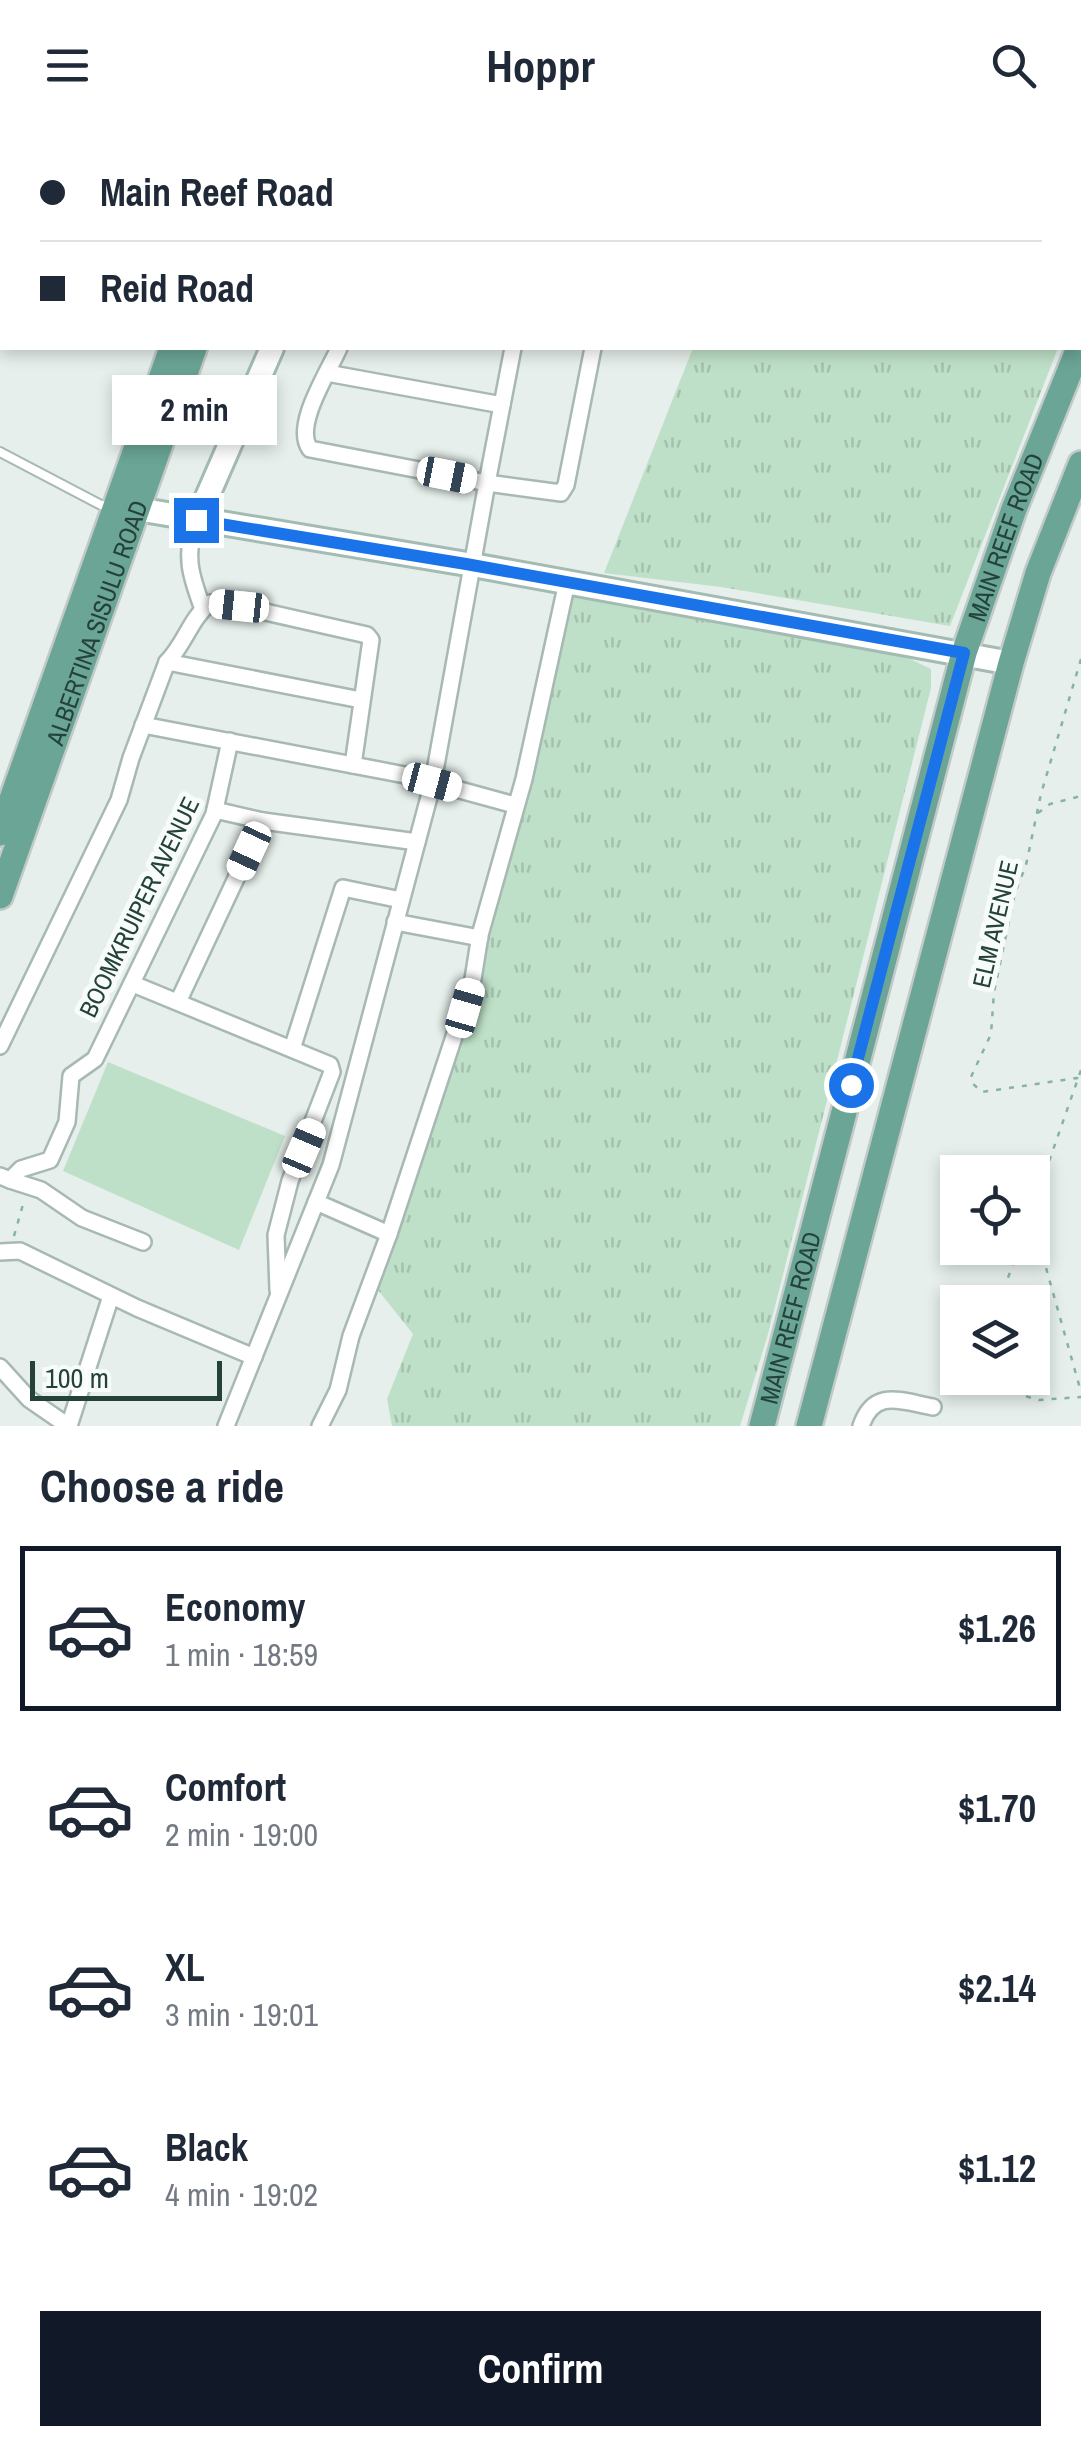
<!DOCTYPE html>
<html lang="en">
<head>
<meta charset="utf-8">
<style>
	:root { --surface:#fff; --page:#f2f2f3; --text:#1f2937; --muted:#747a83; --line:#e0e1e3; --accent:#111827 }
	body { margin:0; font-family:"Archivo Narrow",sans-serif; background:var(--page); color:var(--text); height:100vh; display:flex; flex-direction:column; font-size:38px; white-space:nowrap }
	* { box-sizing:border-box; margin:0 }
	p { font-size:32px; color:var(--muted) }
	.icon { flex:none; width:55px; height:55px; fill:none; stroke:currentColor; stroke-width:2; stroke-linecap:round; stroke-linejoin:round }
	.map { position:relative; height:1296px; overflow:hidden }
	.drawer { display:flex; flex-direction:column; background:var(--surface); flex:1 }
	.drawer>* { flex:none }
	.hud { position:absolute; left:0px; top:0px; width:1082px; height:220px; box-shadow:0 5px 15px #0003; display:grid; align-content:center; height:220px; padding:0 40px; background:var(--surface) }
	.controls { position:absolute; left:940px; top:1025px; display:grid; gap:20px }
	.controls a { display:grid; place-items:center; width:110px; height:110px; border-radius:0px; background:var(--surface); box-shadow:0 5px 15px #0003; font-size:50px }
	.scale { position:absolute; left:30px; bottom:25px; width:192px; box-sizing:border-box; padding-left:10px; border:5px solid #24423a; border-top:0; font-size:28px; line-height:35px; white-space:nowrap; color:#24423a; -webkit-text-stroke:8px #f7fbf9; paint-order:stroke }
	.end { position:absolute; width:45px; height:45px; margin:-22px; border:12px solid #1a73e8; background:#fff; box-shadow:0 0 0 5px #fff }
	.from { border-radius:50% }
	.bubble { position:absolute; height:70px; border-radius:0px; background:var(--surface); box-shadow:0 5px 15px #0003; font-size:32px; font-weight:700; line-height:70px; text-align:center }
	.car { position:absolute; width:30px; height:60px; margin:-30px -15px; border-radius:12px; box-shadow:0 0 8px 2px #0007; background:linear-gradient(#fff 24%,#345 0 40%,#fff 0 76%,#345 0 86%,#fff 0) }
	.hud b { display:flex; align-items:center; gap:35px; height:95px; font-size:38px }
	.hud b+b { border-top:2px solid var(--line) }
	.hud i { width:25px; height:25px; background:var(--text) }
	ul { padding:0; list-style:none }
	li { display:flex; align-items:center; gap:30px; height:165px; margin:0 20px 15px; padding:0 20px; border:5px solid transparent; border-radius:0px }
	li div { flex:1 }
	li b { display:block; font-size:38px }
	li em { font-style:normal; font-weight:700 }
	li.selected { border-color:var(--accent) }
	li>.icon { width:90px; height:90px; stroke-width:1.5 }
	h2 { padding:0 40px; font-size:45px; line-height:120px }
	.button { display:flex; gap:20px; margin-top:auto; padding:20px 40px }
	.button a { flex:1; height:115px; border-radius:0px; background:var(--accent); color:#fff; font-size:40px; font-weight:700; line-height:115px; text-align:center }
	header { display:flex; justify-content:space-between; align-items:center; height:130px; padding:0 40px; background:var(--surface); font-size:45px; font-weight:700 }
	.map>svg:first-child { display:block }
	.grass { fill:url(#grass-tufts) }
	.garden { fill:#bfe0c8 }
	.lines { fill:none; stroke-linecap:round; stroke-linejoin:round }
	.lane-casing { stroke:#a8b8b2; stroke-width:12 }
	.street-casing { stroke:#a8b8b2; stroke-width:20 }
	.secondary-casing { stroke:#a4bbb3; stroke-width:28 }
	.primary-casing { stroke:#c2cac8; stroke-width:30 }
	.path { stroke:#86b3a5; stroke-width:2.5; stroke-dasharray:5 8; stroke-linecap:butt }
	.lane { stroke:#fff; stroke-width:8 }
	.street { stroke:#fff; stroke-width:15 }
	.secondary { stroke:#fff; stroke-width:22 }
	.primary { stroke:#6aa596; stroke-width:25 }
	.route { stroke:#1a73e8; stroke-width:12 }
	.labels { text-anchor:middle; stroke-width:10; stroke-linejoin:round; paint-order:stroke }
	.street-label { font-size:25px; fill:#24423a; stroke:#f7fbf9 }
</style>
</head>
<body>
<header><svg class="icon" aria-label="menu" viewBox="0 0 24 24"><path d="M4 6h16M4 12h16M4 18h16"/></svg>Hoppr<svg class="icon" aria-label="search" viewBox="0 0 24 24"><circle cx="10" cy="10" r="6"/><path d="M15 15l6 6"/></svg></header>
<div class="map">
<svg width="1081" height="1296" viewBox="0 0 1081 1296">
	<defs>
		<pattern id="grass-tufts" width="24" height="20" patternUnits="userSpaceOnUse" patternTransform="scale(2.5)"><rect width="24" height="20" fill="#bfe0c8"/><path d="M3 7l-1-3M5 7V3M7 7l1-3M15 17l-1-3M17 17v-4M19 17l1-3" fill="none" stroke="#a4c1ad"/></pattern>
	</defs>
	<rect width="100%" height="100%" fill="#e6efeb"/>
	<g class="grass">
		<polygon points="693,218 1058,218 950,496 721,457 604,443"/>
		<polygon points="566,462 906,527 931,539 931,558 768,1204 740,1296 392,1296 387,1269 413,1204 378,1160 453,938 513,717"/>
	</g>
	<polygon class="garden" points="108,932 285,1006 239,1120 63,1041"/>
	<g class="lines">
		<defs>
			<polyline id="lane" points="0,322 101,375 113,376"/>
			<g id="street">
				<polyline points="436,2 437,0"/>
				<polyline points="556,2 556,0"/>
				<polyline points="513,218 487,353 561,363 566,355 593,218"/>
				<polyline points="327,243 502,275"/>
				<path d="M197,390C183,424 191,447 203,479"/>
				<polyline points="167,532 361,570"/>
				<polyline points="143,595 405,645 511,674"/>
				<polyline points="215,680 263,691 417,712"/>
				<polyline points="395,792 480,808"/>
				<polyline points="133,854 330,935 332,942 290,1051 276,1105 278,1160"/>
				<polyline points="178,872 263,691"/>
				<path d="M0,916L119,670L131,628L167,532C185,514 190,489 210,473L239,476L367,505L371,510L353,635"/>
				<polyline points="292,919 343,758 401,770"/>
				<polyline points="0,1046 10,1050 21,1039 50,1030 67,992 71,946 95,929 214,684 230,611"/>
				<polyline points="10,1050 41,1060 82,1088 143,1112"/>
				<polyline points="316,1072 389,1104"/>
				<polyline points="0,1122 20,1121 137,1178 254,1227"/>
				<polyline points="0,1237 29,1269 68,1296"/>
				<polyline points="69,1296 111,1166"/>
				<path d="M226,1296L331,1035L433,652L487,353L310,319C293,296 328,243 339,218"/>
				<polyline points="320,1296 338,1260 351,1206 389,1104 473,849 480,805 524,649 567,452"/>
				<path d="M861,1296C874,1258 900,1271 933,1277"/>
			</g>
			<g id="secondary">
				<polyline points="914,0 926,2"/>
				<polyline points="1016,0 1027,2"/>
				<polyline points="367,2 368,0"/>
				<polyline points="1080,14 1081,15"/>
				<polyline points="1080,33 1081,33"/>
				<polyline points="119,376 467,434 1011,533"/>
				<polyline points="197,390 272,218"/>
			</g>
			<g id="primary">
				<polyline points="245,2 245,0"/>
				<polyline points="267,2 267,0"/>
				<polyline points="0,703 172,218"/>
				<path id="s1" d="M0,766L194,218"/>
				<path id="s2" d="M762,1296L964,523L1014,379L1079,218"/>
				<polyline points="809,1296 1011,533 1038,443 1081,334"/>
			</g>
		</defs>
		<use href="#lane" class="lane-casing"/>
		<use href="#street" class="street-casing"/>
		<use href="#secondary" class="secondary-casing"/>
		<use href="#primary" class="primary-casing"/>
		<g class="path">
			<polyline points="1081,529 1041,664 1026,735 1015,763 994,862 991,904 971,947 972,953 982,962 1077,948 1081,951"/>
			<polyline points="1038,683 1050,674 1081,666"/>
			<polyline points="1032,1080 1081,940"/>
			<polyline points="1032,1088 1081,1262"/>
			<polyline points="14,1106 24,1071"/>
			<polyline points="999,1172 1019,1118"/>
			<polyline points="951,1245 1039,1270 1081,1267"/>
		</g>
		<use href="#lane" class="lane"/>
		<use href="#street" class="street"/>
		<use href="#secondary" class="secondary"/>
		<use href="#primary" class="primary"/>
	</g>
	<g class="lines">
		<polyline class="route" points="196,390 466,434 964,523 851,955"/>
	</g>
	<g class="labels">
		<g class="street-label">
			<text dy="9" stroke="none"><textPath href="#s2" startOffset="922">MAIN REEF ROAD</textPath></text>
			<text dy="9" stroke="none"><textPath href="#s1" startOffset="290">ALBERTINA SISULU ROAD</textPath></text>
			<text transform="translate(139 777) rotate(-64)" y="9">BOOMKRUIPER AVENUE</text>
			<text transform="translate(995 794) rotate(-77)" y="9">ELM AVENUE</text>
			<text dy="9" stroke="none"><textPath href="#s2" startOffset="112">MAIN REEF ROAD</textPath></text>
		</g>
	</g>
</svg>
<div class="controls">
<a><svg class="icon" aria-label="locate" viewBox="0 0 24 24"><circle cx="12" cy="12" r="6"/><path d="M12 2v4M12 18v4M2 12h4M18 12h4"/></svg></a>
<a><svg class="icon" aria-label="layers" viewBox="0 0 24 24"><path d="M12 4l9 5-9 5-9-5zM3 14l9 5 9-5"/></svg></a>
</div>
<div class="scale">100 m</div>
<i class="end from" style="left:851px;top:955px"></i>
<i class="end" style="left:196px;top:390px"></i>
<div class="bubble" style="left:112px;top:245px;width:165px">2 min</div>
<i class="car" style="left:447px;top:345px;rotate:101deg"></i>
<i class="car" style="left:239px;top:476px;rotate:276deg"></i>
<i class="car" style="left:432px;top:652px;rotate:105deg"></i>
<i class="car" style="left:249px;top:721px;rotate:205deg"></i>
<i class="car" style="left:465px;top:878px;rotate:16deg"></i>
<i class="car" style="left:304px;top:1018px;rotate:23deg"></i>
<div class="hud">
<b><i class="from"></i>Main Reef Road</b>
<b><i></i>Reid Road</b>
</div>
</div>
<section class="drawer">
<h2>Choose a ride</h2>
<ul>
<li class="selected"><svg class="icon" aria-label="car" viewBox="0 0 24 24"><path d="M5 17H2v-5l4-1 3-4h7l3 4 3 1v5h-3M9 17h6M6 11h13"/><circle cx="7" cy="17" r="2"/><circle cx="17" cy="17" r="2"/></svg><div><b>Economy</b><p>1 min · 18:59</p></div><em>$1.26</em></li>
<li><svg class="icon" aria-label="car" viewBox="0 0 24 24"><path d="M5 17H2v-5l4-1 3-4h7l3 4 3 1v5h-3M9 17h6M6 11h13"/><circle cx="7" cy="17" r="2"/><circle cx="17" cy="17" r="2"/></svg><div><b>Comfort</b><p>2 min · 19:00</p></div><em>$1.70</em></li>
<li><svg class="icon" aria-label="car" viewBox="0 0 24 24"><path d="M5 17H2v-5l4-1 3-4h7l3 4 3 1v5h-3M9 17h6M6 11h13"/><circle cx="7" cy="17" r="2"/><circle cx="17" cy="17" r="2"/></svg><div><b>XL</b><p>3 min · 19:01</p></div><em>$2.14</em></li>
<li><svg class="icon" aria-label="car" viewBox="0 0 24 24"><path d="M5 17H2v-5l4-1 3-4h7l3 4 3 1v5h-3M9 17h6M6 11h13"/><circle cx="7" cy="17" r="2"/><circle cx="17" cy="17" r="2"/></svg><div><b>Black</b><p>4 min · 19:02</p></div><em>$1.12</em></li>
</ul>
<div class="button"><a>Confirm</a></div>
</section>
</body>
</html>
